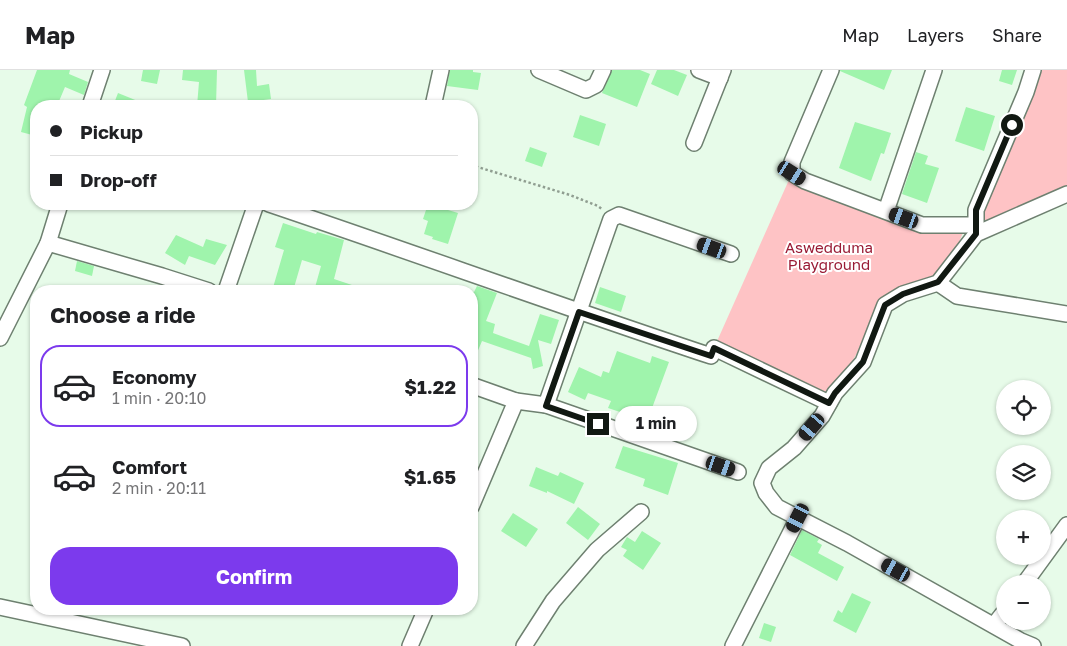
<!DOCTYPE html>
<html lang="en">
<head>
<meta charset="utf-8">
<style>
	:root { --surface:#fff; --page:#f6f6f6; --text:#202124; --muted:#757577; --line:#e0e0e0; --accent:#7c3aed }
	body { margin:0; font-family:"Golos Text",sans-serif; background:var(--page); color:var(--text); height:100vh; display:flex; flex-direction:column; font-size:19px; white-space:nowrap }
	* { box-sizing:border-box; margin:0 }
	p { font-size:16px; color:var(--muted) }
	.icon { flex:none; width:28px; height:28px; fill:none; stroke:currentColor; stroke-width:2; stroke-linecap:round; stroke-linejoin:round }
	.map { position:relative; flex:1; overflow:hidden }
	.details { position:absolute; left:30px; top:215px; width:448px; height:330px; display:flex; flex-direction:column; background:var(--surface); border-radius:20px; box-shadow:0 1px 4px #0004 }
	.details>* { flex:none }
	.guide { position:absolute; left:30px; top:30px; width:448px; height:110px; border-radius:20px; box-shadow:0 1px 4px #0004; display:grid; align-content:center; height:110px; padding:0 20px; background:var(--surface) }
	.tools { position:absolute; left:996px; top:310px; display:grid; gap:10px }
	.tools a { display:grid; place-items:center; width:55px; height:55px; border-radius:50%; background:var(--surface); box-shadow:0 1px 4px #0004; font-size:25px }
	.end { position:absolute; width:22px; height:22px; margin:-11px; border:6px solid #111812; background:#fff; box-shadow:0 0 0 2px #fff }
	.from { border-radius:50% }
	.bubble { position:absolute; height:35px; border-radius:18px; background:var(--surface); box-shadow:0 1px 4px #0004; font-size:16px; font-weight:700; line-height:35px; text-align:center }
	.car { position:absolute; width:15px; height:30px; margin:-15px -8px; border-radius:6px; box-shadow:0 0 4px 1px #0007; background:linear-gradient(#222 24%,#8ab4d8 0 40%,#222 0 76%,#8ab4d8 0 86%,#222 0) }
	.guide b { display:flex; align-items:center; gap:18px; height:48px; font-size:19px }
	.guide b+b { border-top:1px solid var(--line) }
	.guide i { width:12px; height:12px; background:var(--text) }
	ul { padding:0; list-style:none }
	li { display:flex; align-items:center; gap:15px; height:82px; margin:0 10px 8px; padding:0 10px; border:2px solid transparent; border-radius:20px }
	li div { flex:1 }
	li b { display:block; font-size:19px }
	li em { font-style:normal; font-weight:700 }
	li.active { border-color:var(--accent) }
	li>.icon { width:45px; height:45px; stroke-width:1.5 }
	h2 { padding:0 20px; font-size:22px; line-height:60px }
	.primary-button { display:flex; gap:10px; margin-top:auto; padding:10px 20px }
	.primary-button a { flex:1; height:58px; border-radius:20px; background:var(--accent); color:#fff; font-size:20px; font-weight:700; line-height:58px; text-align:center }
	header { display:flex; align-items:center; gap:30px; box-sizing:border-box; height:70px; padding:0 25px; background:var(--surface); border-bottom:1px solid var(--line) }
	header strong { font-size:24px }
	nav { display:flex; gap:28px; margin-inline-start:auto; font-size:18px }
	.map>svg:first-child { display:block }
	.green { fill:#fec3c5 }
	.building { fill:#9ff4ac }
	.lines { fill:none; stroke-linecap:round; stroke-linejoin:round }
	.minor-casing { stroke:#6e8070; stroke-width:18 }
	.path { stroke:#909e91; stroke-width:2.5; stroke-dasharray:2.5 2.5; stroke-linecap:butt }
	.minor { stroke:#fff; stroke-width:15 }
	.route { stroke:#111812; stroke-width:6 }
	.labels { text-anchor:middle; stroke-width:4; stroke-linejoin:round; paint-order:stroke }
	.park-label { font-size:15px; fill:#991b35; stroke:#fff }
</style>
</head>
<body>
<header>
<strong>Map</strong>
<nav><a>Map</a><a>Layers</a><a>Share</a></nav>
</header>
<div class="map">
<svg width="1067" height="576" viewBox="0 0 1067 576">
	<rect width="100%" height="100%" fill="#e7fbe9"/>
	<g class="green">
		<polygon points="1036,0 1067,0 1067,121 978,160 980,141"/>
		<polygon points="792,103 964,160 947,202 878,233 857,283 829,333 714,278"/>
	</g>
	<g class="building">
		<polygon points="37,0 70,0 69,4 88,12 84,25 65,17 57,36 36,36 36,66 21,62 27,37 24,35"/>
		<polygon points="143,0 160,0 157,14 141,11"/>
		<polygon points="183,0 217,0 216,36 197,36 199,12 182,10"/>
		<polygon points="244,0 256,0 257,16 269,14 271,29 248,32"/>
		<polygon points="450,0 473,0 473,2 481,3 478,20 447,16"/>
		<polygon points="612,0 640,0 650,4 637,37 602,23"/>
		<polygon points="657,0 674,0 687,5 678,26 651,14"/>
		<polygon points="840,0 892,0 884,20 840,1"/>
		<polygon points="1002,0 1017,0 1012,15 999,11"/>
		<polygon points="118,23 150,36 113,36"/>
		<polygon points="966,37 995,46 984,81 955,71"/>
		<polygon points="580,45 606,54 599,76 573,67"/>
		<polygon points="855,52 891,63 884,84 881,83 871,111 839,98"/>
		<polygon points="530,77 547,83 542,97 525,91"/>
		<polygon points="916,82 928,86 925,94 939,98 927,133 902,124"/>
		<polygon points="428,134 458,143 448,174 432,169 433,167 424,164 428,151 423,149"/>
		<polygon points="283,153 316,164 317,162 344,170 334,209 364,219 363,221 314,221 321,196 302,190 293,221 272,221 284,180 275,177"/>
		<polygon points="176,165 203,177 206,169 227,175 215,195 189,186 185,195 165,183"/>
		<polygon points="77,191 94,196 92,206 75,201"/>
		<polygon points="477,216 497,223 486,251 495,254 493,263 529,276 540,244 559,250 551,274 538,270 543,296 533,299 531,288 482,271 471,297 471,221 474,222"/>
		<polygon points="600,217 626,226 621,242 595,233"/>
		<polygon points="617,281 650,293 652,286 669,292 648,349 631,343 628,351 619,347 620,342 608,338 611,331 588,323 585,330 568,322 579,297 601,307 603,301 609,303"/>
		<polygon points="623,376 678,393 668,425 643,416 645,409 615,398"/>
		<polygon points="536,397 558,406 560,402 584,413 574,434 547,421 547,423 529,416"/>
		<polygon points="578,437 600,454 588,470 566,453"/>
		<polygon points="513,443 538,459 526,477 501,461"/>
		<polygon points="802,460 819,469 817,472 822,475 818,483 844,497 837,511 790,485"/>
		<polygon points="642,461 661,473 643,500 623,486 627,480 621,477 627,467 635,472"/>
		<polygon points="852,523 871,532 856,563 833,551 838,540 842,543"/>
		<polygon points="764,553 776,557 771,572 759,568"/>
	</g>
	<g class="lines">
		<defs>
			<g id="minor">
				<polyline points="539,0 586,20 596,15 603,0"/>
				<polyline points="699,0 720,8"/>
				<polyline points="831,0 792,92 792,103 805,111 922,155 976,155"/>
				<polyline points="90,36 102,0"/>
				<polyline points="433,36 441,0"/>
				<polyline points="694,73 723,0"/>
				<path d="M269,134C417,184 563,237 711,286L714,278L829,333"/>
				<polyline points="886,141 934,0"/>
				<polyline points="976,164 976,140 1026,22 1033,0"/>
				<polyline points="48,173 162,206 209,221"/>
				<polyline points="938,213 957,226 1067,244"/>
				<polyline points="226,221 256,134"/>
				<polyline points="0,268 48,173 60,134"/>
				<polyline points="471,315 516,331 471,437"/>
				<polyline points="516,331 546,335 738,402"/>
				<polyline points="546,335 611,149 619,145 731,184"/>
				<polyline points="1024,514 1067,455"/>
				<polyline points="0,537 182,576"/>
				<polyline points="994,555 1005,541"/>
				<polyline points="410,576 426,539"/>
				<polyline points="524,576 553,531 597,480 641,442"/>
				<polyline points="733,576 798,448"/>
				<polyline points="1033,576 1021,571 847,473 777,437 766,423 762,413 769,398 794,378 822,346 835,323 863,292 885,235 903,224 938,213 976,164 1067,124"/>
			</g>
		</defs>
		<use href="#minor" class="minor-casing"/>
		<polyline class="path" points="471,95 570,125 598,136 602,139"/>
		<use href="#minor" class="minor"/>
	</g>
	<g class="lines">
		<polyline class="route" points="598,354 546,336 579,242 711,286 714,278 829,333 835,323 863,292 885,235 903,224 938,212 976,164 976,140 1012,55"/>
	</g>
	<g class="labels">
		<g class="park-label">
			<text x="829" y="183">Aswedduma<tspan x="829" dy="17">Playground</tspan></text>
		</g>
	</g>
</svg>
<div class="tools">
<a><svg class="icon" aria-label="locate" viewBox="0 0 24 24"><circle cx="12" cy="12" r="6"/><path d="M12 2v4M12 18v4M2 12h4M18 12h4"/></svg></a>
<a><svg class="icon" aria-label="layers" viewBox="0 0 24 24"><path d="M12 4l9 5-9 5-9-5zM3 14l9 5 9-5"/></svg></a>
<a>+</a>
<a>−</a>
</div>
<i class="end from" style="left:1012px;top:55px"></i>
<i class="end" style="left:598px;top:354px"></i>
<div class="bubble" style="left:615px;top:336px;width:82px">1 min</div>
<i class="car" style="left:792px;top:103px;rotate:122deg"></i>
<i class="car" style="left:904px;top:148px;rotate:290deg"></i>
<i class="car" style="left:712px;top:178px;rotate:290deg"></i>
<i class="car" style="left:812px;top:357px;rotate:220deg"></i>
<i class="car" style="left:721px;top:396px;rotate:109deg"></i>
<i class="car" style="left:798px;top:448px;rotate:207deg"></i>
<i class="car" style="left:896px;top:500px;rotate:299deg"></i>
<div class="guide">
<b><i class="from"></i>Pickup</b>
<b><i></i>Drop-off</b>
</div>
<section class="details">
<h2>Choose a ride</h2>
<ul>
<li class="active"><svg class="icon" aria-label="car" viewBox="0 0 24 24"><path d="M5 17H2v-5l4-1 3-4h7l3 4 3 1v5h-3M9 17h6M6 11h13"/><circle cx="7" cy="17" r="2"/><circle cx="17" cy="17" r="2"/></svg><div><b>Economy</b><p>1 min · 20:10</p></div><em>$1.22</em></li>
<li><svg class="icon" aria-label="car" viewBox="0 0 24 24"><path d="M5 17H2v-5l4-1 3-4h7l3 4 3 1v5h-3M9 17h6M6 11h13"/><circle cx="7" cy="17" r="2"/><circle cx="17" cy="17" r="2"/></svg><div><b>Comfort</b><p>2 min · 20:11</p></div><em>$1.65</em></li>
</ul>
<div class="primary-button"><a>Confirm</a></div>
</section>
</div>
</body>
</html>
